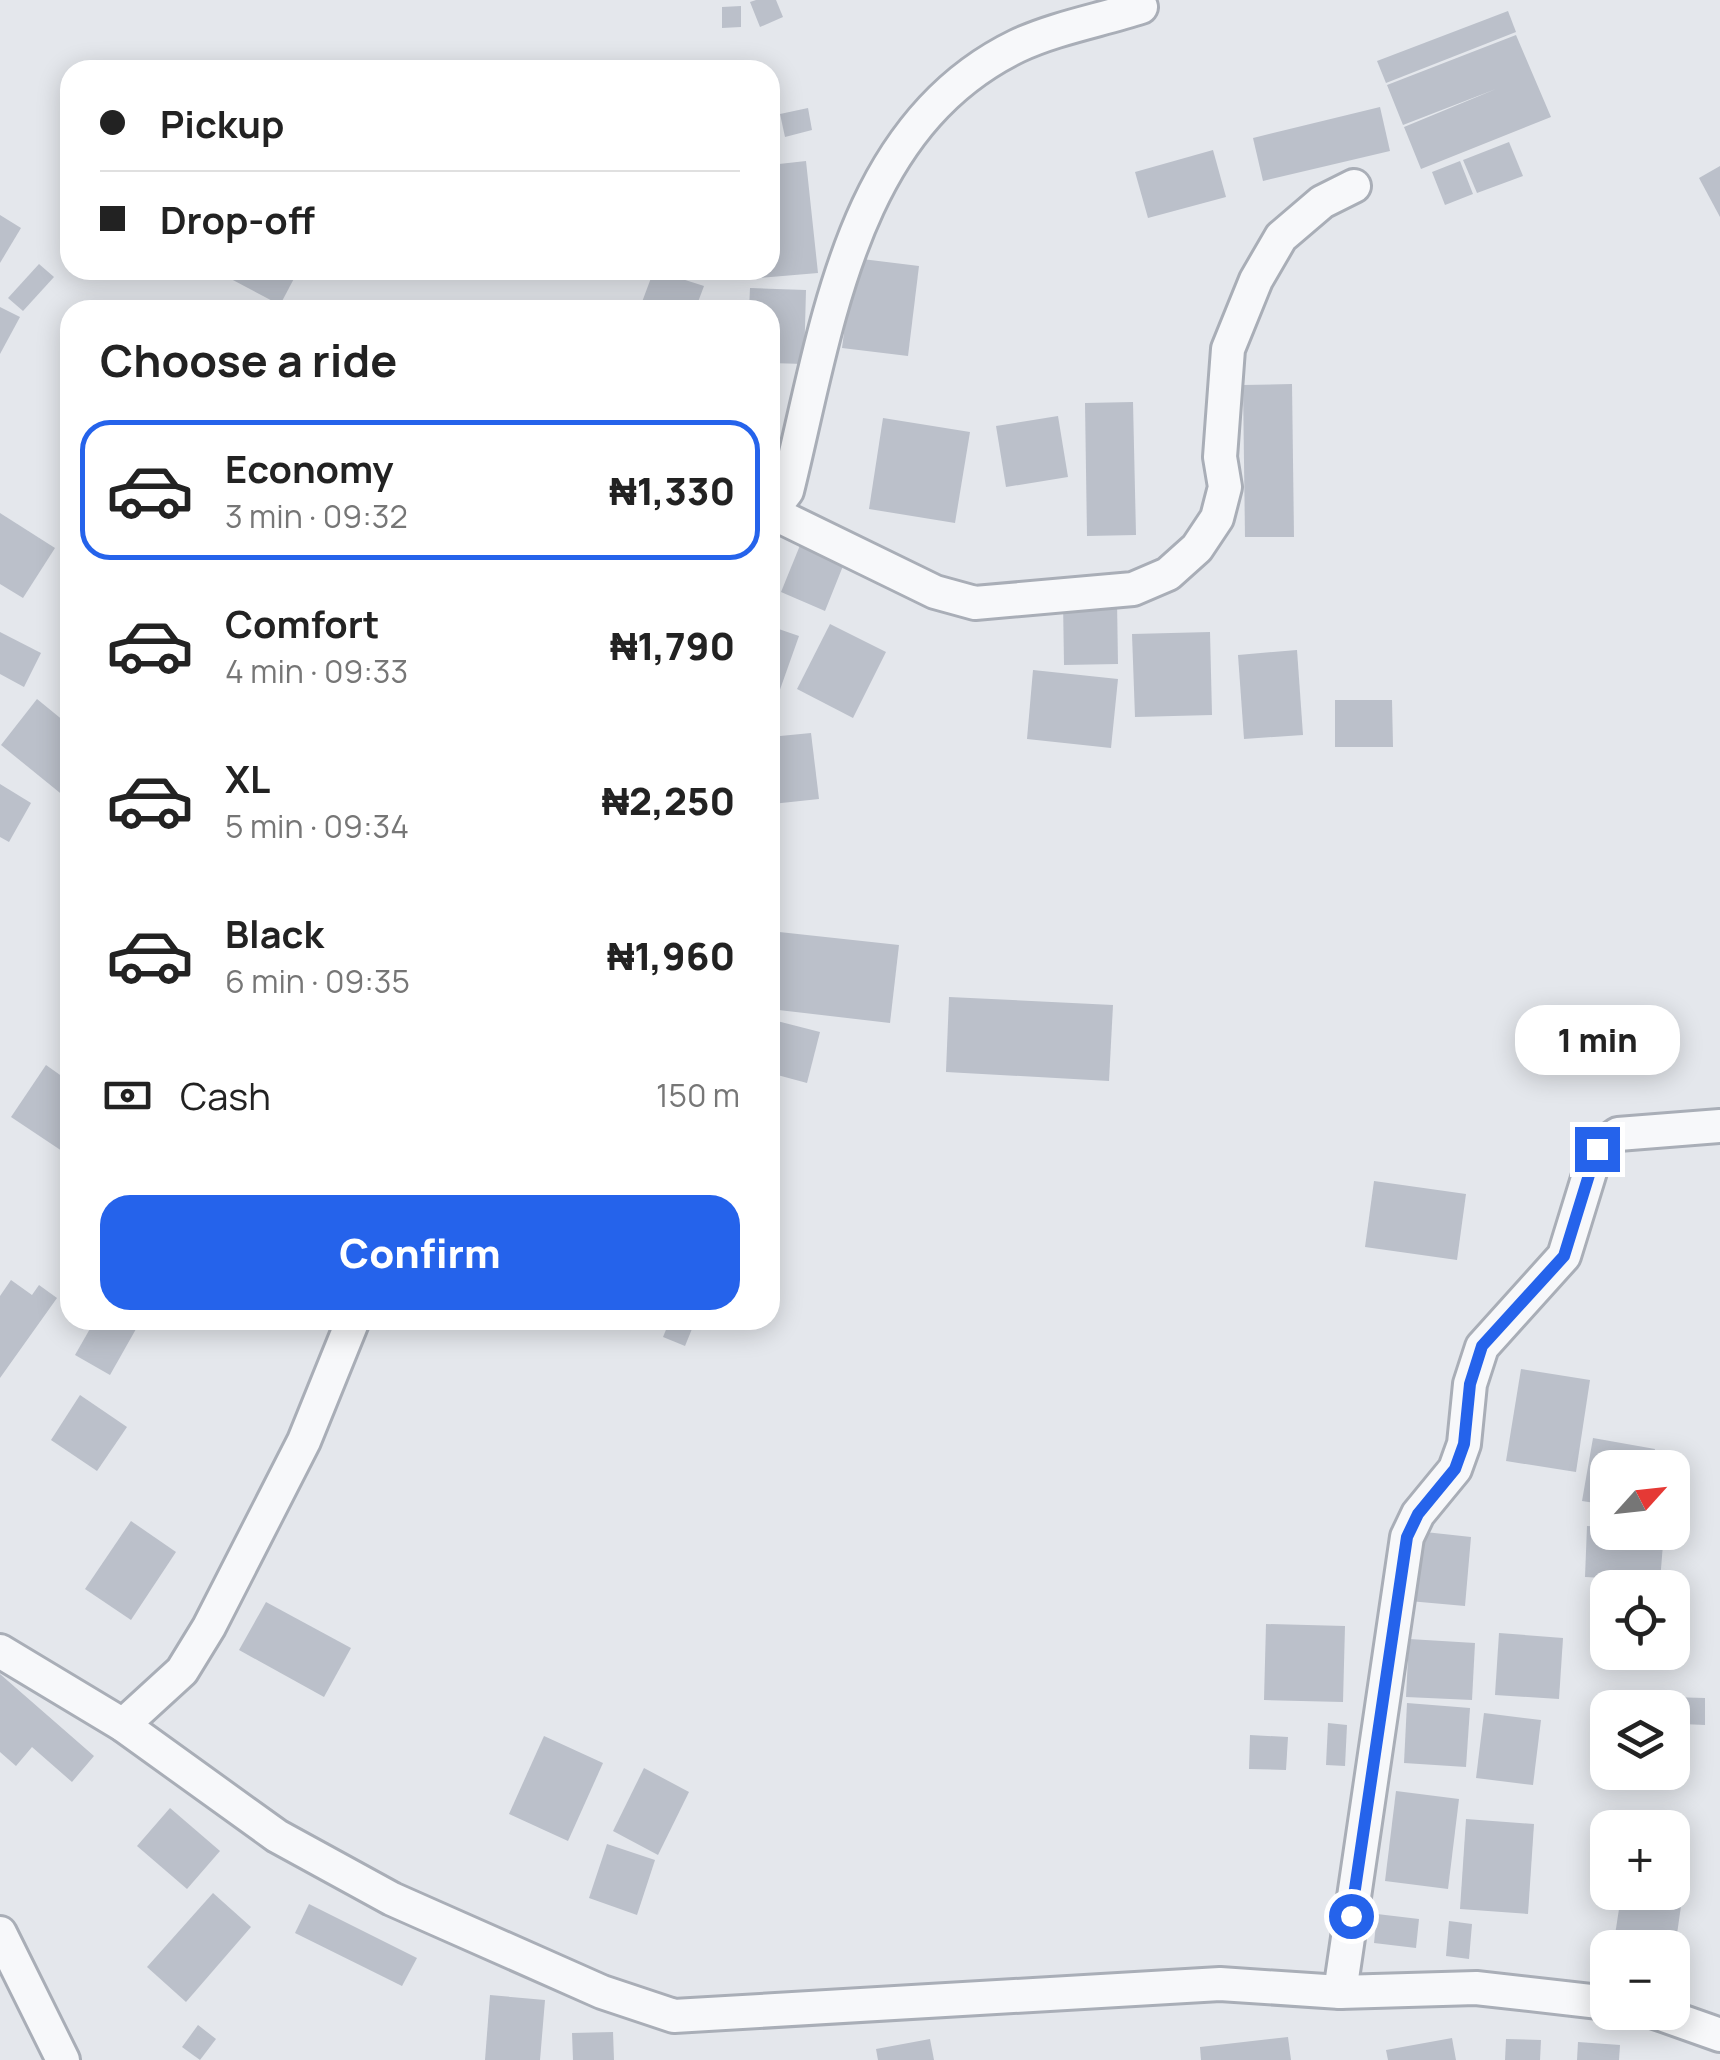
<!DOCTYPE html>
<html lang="en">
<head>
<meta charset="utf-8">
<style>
	:root { --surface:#fff; --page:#f6f6f6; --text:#222; --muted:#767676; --line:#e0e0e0; --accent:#2563eb }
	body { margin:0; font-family:Manrope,sans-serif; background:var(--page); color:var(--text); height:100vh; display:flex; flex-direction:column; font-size:38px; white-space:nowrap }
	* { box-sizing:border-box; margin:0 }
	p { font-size:32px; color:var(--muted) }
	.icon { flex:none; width:55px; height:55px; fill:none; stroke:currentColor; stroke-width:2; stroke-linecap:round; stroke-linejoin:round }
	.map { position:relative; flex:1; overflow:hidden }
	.drawer { position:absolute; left:60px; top:300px; width:720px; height:1030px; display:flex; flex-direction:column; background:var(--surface); border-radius:30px; box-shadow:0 5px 25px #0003 }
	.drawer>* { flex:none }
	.hud { position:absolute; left:60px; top:60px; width:720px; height:220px; border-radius:30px; box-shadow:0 5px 25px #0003; display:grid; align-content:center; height:220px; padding:0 40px; background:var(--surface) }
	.needle { width:65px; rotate:63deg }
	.tools { position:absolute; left:1590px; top:1450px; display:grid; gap:20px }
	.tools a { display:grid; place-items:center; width:100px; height:100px; border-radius:20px; background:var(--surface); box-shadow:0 5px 25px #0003; font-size:50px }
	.end { position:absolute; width:45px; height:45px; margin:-22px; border:12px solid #2563eb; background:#fff; box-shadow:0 0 0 5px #fff }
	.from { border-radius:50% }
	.bubble { position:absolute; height:70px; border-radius:30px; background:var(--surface); box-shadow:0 5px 25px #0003; font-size:32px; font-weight:800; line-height:70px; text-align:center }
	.hud b { display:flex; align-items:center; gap:35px; height:95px; font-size:38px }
	.hud b+b { border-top:2px solid var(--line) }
	.hud i { width:25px; height:25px; background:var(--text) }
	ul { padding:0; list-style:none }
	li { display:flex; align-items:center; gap:30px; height:140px; margin:0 20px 15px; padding:0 20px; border:5px solid transparent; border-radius:30px }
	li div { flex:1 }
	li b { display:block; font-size:38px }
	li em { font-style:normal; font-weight:800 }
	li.selected { border-color:var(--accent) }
	li>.icon { width:90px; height:90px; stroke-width:1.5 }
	h2 { padding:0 40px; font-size:45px; line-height:120px }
	.pay { display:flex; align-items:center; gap:25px; height:110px; padding:0 40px; font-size:38px }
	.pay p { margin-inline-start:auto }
	.cta { display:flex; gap:20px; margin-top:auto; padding:20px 40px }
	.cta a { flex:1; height:115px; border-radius:30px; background:var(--accent); color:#fff; font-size:40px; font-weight:800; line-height:115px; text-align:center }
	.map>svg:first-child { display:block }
	.building { fill:#bbc0ca }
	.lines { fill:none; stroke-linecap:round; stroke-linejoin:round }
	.minor-casing { stroke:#a9aeb7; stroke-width:38 }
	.minor { stroke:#f7f8fa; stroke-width:32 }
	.route { stroke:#2563eb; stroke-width:12 }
</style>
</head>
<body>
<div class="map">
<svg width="1720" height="2060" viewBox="0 0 1720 2060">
	<rect width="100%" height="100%" fill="#e4e7ec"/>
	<g class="building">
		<polygon points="756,0 776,0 783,17 760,27 750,2"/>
		<polygon points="741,6 741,27 722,28 722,7"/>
		<polygon points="1508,11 1516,32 1386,83 1377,61"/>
		<polygon points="1516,35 1551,117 1421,169 1404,127 1496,89 1403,125 1387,85"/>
		<polygon points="1380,107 1390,151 1263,181 1253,138"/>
		<polygon points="808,108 812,130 785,137 780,114"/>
		<polygon points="1509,142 1523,176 1477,193 1463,160"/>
		<polygon points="1213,150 1226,197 1148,218 1135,172"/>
		<polygon points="806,161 818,273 746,279 745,270 770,270 770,165"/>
		<polygon points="1460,161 1473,194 1445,205 1432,172"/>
		<polygon points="1720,166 1720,217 1699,178"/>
		<polygon points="0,215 21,228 0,263"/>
		<polygon points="854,258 919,266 908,356 842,348"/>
		<polygon points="39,264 54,277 23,311 8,298"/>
		<polygon points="214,270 296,270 298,271 280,305"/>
		<polygon points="654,270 704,286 695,310 639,310"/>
		<polygon points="750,288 806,290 804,364 770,363 770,310 749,310"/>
		<polygon points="0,307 20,317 0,354"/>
		<polygon points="1292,384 1294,537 1245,537 1243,385"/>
		<polygon points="1133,402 1136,535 1087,536 1085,403"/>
		<polygon points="1058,416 1068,477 1006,487 996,426"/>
		<polygon points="883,418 970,432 955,523 869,509"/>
		<polygon points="0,513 55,548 23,598 0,584"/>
		<polygon points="803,538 847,556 825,611 781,592"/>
		<polygon points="1063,601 1117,601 1118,664 1064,665"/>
		<polygon points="830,624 886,652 853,718 797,689"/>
		<polygon points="770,626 799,636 777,698 770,696"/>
		<polygon points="0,632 41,653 24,687 0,674"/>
		<polygon points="1210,632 1212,715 1135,717 1132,634"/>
		<polygon points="1297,650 1303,735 1244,739 1238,655"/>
		<polygon points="1033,670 1118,679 1111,748 1027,739"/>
		<polygon points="37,699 70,726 70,801 1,745"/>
		<polygon points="1335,700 1392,700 1393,747 1335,747"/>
		<polygon points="811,733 819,799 772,804 770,737"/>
		<polygon points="0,784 31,803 9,842 0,837"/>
		<polygon points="770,931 899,945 890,1023 770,1009"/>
		<polygon points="949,997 1113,1005 1109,1081 946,1072"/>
		<polygon points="777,1021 820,1032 807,1083 770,1073"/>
		<polygon points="46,1065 70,1082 70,1139 62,1151 11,1117"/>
		<polygon points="1374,1181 1466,1194 1457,1260 1365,1247"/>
		<polygon points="11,1280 32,1295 39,1285 57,1298 0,1378 0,1296"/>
		<polygon points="95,1320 121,1320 136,1329 110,1375 75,1355"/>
		<polygon points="670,1320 694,1324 685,1346 663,1337"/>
		<polygon points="1521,1369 1590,1380 1576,1472 1506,1461"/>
		<polygon points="80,1395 127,1427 97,1471 51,1440"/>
		<polygon points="1593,1438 1655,1449 1651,1468 1608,1468 1608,1505 1582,1501"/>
		<polygon points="131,1521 176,1552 131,1620 85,1589"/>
		<polygon points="1587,1526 1608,1527 1608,1532 1664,1532 1660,1581 1585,1577"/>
		<polygon points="1416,1531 1471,1537 1465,1606 1409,1601"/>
		<polygon points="266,1602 351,1648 324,1697 239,1650"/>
		<polygon points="1266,1624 1345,1626 1343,1702 1264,1700"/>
		<polygon points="1499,1633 1563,1638 1559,1699 1495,1695"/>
		<polygon points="1409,1639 1475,1643 1472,1700 1406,1697"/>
		<polygon points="0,1674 94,1756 72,1782 32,1747 16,1766 0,1752"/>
		<polygon points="1634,1696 1705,1698 1705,1725 1682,1724 1683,1742 1672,1742 1672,1708 1634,1708"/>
		<polygon points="1407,1703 1470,1708 1466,1767 1404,1763"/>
		<polygon points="1484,1713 1541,1720 1533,1785 1476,1778"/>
		<polygon points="1328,1723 1347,1725 1345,1766 1326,1765"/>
		<polygon points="1250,1735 1288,1737 1286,1770 1249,1769"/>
		<polygon points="544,1736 603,1763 568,1841 509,1814"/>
		<polygon points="644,1768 689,1792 658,1855 613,1831"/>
		<polygon points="1396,1791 1459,1799 1448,1889 1385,1881"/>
		<polygon points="170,1808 220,1851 187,1889 137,1846"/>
		<polygon points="1466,1819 1534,1824 1528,1914 1460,1909"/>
		<polygon points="607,1844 655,1860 637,1915 589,1898"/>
		<polygon points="213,1893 251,1927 186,2002 147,1967"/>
		<polygon points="1621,1896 1681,1906 1675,1948 1613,1948"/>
		<polygon points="309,1904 417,1958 402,1986 295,1933"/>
		<polygon points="1377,1914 1419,1919 1416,1948 1374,1943"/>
		<polygon points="1449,1921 1472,1924 1469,1959 1446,1956"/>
		<polygon points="490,1995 545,2000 540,2060 485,2060"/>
		<polygon points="198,2025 216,2039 200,2060 182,2047"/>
		<polygon points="613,2032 614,2060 573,2060 572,2033"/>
		<polygon points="1288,2037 1291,2060 1201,2060 1200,2047"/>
		<polygon points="1452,2038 1456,2060 1388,2060 1386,2050"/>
		<polygon points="930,2039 934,2060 878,2060 876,2049"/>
		<polygon points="1506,2039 1541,2040 1540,2060 1505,2060"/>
		<polygon points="1578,2042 1620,2045 1619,2060 1577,2060"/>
	</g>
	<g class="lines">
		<defs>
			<g id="minor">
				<polyline points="771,512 935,592 975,603 1133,589 1168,574 1197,548 1217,518 1225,487 1220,457 1228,349 1256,280 1281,237 1322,202 1354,186"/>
				<path d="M770,513L787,491C827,330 850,127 1017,46C1055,28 1101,20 1141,7"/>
				<polyline points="0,1651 123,1725 277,1836 392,1899 602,1992 674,2016 1220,1984 1340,1992 1476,1988 1608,2003"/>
				<polyline points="123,1725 182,1671 209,1627 304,1441 353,1320"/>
				<polyline points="0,1933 63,2060"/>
				<polyline points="1340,1992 1407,1537 1418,1514 1455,1469 1464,1444 1470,1384 1482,1347 1564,1256 1597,1149 1618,1134 1720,1126"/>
				<polyline points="1655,2012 1720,2035"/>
			</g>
		</defs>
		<use href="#minor" class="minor-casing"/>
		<use href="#minor" class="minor"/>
	</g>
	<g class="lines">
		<polyline class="route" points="1351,1916 1407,1537 1418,1514 1455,1469 1464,1444 1470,1384 1482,1346 1564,1256 1597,1149"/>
	</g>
</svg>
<div class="tools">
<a><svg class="needle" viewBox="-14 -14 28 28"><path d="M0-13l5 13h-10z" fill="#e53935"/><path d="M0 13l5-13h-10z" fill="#767676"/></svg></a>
<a><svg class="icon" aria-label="locate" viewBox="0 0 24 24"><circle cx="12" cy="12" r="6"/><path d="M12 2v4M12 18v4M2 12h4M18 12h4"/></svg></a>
<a><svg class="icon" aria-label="layers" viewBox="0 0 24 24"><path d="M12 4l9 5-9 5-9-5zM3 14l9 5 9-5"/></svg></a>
<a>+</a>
<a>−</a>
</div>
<i class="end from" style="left:1351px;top:1916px"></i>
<i class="end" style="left:1597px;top:1149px"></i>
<div class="bubble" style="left:1515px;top:1005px;width:165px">1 min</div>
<div class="hud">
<b><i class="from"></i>Pickup</b>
<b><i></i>Drop-off</b>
</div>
<section class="drawer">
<h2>Choose a ride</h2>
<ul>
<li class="selected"><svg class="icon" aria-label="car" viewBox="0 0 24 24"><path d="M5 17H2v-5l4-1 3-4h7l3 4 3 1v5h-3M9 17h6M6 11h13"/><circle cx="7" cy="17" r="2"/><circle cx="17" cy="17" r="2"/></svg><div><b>Economy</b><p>3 min · 09:32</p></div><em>₦1,330</em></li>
<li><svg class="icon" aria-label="car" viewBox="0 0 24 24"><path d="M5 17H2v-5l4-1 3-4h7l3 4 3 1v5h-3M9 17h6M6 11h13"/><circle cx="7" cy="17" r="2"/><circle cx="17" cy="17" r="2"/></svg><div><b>Comfort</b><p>4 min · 09:33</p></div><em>₦1,790</em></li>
<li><svg class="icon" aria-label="car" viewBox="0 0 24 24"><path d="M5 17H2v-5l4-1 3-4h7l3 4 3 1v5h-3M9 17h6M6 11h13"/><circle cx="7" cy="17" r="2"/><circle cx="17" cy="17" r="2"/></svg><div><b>XL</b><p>5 min · 09:34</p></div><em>₦2,250</em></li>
<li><svg class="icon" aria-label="car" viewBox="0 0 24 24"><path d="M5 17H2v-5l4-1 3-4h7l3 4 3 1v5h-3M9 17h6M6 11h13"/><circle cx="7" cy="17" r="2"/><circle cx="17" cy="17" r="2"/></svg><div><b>Black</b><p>6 min · 09:35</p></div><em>₦1,960</em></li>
</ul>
<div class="pay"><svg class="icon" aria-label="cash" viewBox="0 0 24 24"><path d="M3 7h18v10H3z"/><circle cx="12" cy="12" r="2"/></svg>Cash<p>150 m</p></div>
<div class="cta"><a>Confirm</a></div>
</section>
</div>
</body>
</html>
